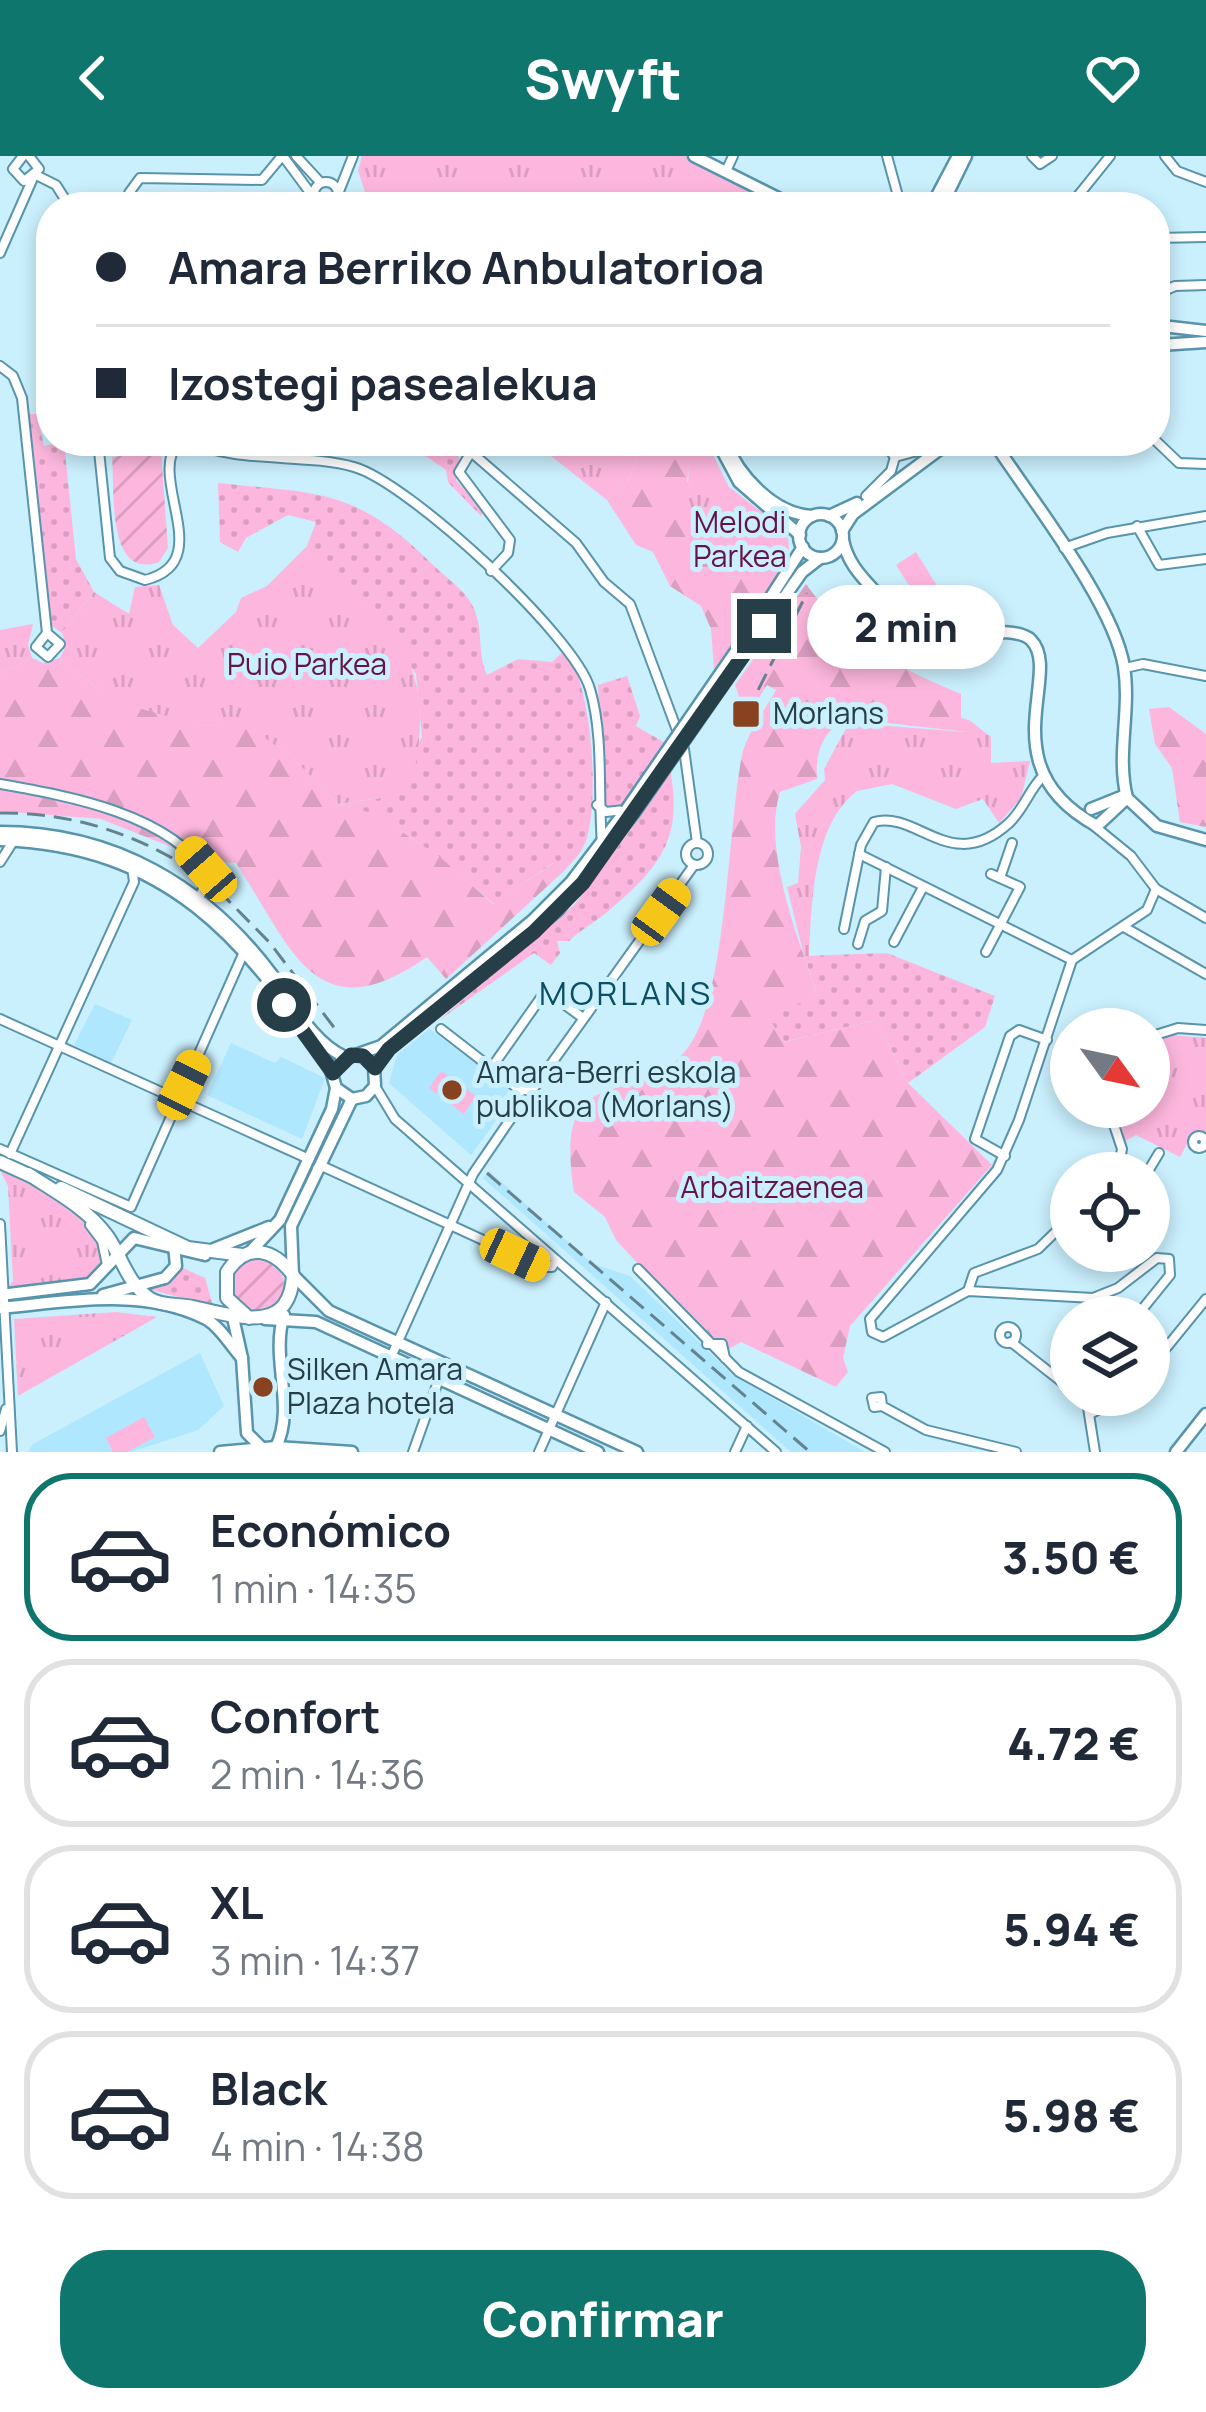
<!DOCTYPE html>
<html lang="es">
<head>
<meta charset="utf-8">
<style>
	:root { --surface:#fff; --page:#f6f6f7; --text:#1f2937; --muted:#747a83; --line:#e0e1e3; --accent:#0f766e }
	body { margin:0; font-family:Manrope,sans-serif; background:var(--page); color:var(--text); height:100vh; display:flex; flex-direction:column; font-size:45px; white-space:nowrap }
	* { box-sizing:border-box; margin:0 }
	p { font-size:39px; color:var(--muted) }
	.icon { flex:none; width:66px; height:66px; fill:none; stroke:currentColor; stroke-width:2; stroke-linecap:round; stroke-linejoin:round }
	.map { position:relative; height:1296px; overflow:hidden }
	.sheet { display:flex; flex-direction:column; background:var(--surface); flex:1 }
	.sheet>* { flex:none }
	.guide { position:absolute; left:36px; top:36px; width:1134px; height:264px; border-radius:48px; box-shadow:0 6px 18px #0003; display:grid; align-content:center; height:264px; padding:0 60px; background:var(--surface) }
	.needle { width:78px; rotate:123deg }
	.tools { position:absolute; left:1050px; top:852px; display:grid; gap:24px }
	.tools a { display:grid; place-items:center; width:120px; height:120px; border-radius:50%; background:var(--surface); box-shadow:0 6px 18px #0003; font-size:60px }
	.end { position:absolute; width:54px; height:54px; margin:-27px; border:15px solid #253e48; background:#fff; box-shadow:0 0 0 6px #fff }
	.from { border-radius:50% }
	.bubble { position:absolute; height:84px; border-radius:42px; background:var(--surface); box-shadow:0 6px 18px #0003; font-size:39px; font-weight:800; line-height:84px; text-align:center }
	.car { position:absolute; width:36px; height:72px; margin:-36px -18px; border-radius:15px; box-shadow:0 0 9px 3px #0007; background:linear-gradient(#f5c518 24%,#345 0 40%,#f5c518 0 76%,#345 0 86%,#f5c518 0) }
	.guide b { display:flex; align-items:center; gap:42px; height:114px; font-size:45px }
	.guide b+b { border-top:3px solid var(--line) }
	.guide i { width:30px; height:30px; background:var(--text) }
	ul { padding:21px 0 0; list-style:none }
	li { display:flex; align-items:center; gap:36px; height:168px; margin:0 24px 18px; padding:0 36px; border:6px solid var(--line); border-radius:48px }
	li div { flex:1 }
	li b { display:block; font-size:45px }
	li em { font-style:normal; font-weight:800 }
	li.selected { border-color:var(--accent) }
	li>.icon { width:108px; height:108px; stroke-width:1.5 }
	.button { display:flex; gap:24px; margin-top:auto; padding:24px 60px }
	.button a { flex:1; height:138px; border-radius:48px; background:var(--accent); color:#fff; font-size:48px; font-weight:800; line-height:138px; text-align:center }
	header { display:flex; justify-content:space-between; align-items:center; height:156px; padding:0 60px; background:var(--accent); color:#fff; font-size:54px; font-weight:800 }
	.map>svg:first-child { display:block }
	.built { fill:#afe7fe }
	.grass { fill:url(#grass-dots) }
	.forest { fill:url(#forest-firs) }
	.park { fill:url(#park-tufts) }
	.garden { fill:url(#garden-furrows) }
	.pitch { fill:#fdb7de }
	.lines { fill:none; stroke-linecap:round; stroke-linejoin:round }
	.street-casing { stroke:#5894ab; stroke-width:12 }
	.secondary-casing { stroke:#5894ab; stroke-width:15 }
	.primary-casing { stroke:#5894ab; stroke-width:16 }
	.street { stroke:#fff; stroke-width:8 }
	.secondary { stroke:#fff; stroke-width:10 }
	.primary { stroke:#fff; stroke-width:12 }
	.rail { stroke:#65838e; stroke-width:3; stroke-dasharray:18 9; stroke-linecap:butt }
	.secondary-bridge-casing { stroke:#5894ab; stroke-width:15; stroke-linecap:butt }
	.secondary-bridge { stroke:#fff; stroke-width:10 }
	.route { stroke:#253e48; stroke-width:15 }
	.poi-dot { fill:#89421f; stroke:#caeffd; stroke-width:4.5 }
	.labels { text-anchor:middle; stroke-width:10; stroke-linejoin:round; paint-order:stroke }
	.park-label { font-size:30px; fill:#66124b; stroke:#caeffd }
	.poi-label { font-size:30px; fill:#253e48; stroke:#caeffd; text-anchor:start }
	.neighbourhood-label { font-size:33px; letter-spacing:3px; fill:#0a4f64; stroke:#caeffd }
</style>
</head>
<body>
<header><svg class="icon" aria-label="back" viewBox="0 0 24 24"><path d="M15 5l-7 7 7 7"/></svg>Swyft<svg class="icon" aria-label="heart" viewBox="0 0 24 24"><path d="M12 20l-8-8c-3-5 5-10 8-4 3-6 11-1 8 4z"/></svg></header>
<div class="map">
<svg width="1206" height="1296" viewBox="0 0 1206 1296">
	<defs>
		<pattern id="grass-dots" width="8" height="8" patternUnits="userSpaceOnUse" patternTransform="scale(3)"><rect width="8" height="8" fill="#fdb7de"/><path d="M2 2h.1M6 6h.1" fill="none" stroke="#d99ec0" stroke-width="1.8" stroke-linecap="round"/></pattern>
		<pattern id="forest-firs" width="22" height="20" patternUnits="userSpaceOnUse" patternTransform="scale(3)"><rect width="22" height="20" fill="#fdb7de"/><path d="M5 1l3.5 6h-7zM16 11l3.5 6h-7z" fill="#d99ec0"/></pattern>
		<pattern id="park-tufts" width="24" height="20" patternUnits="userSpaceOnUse" patternTransform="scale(3)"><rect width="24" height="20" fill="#fdb7de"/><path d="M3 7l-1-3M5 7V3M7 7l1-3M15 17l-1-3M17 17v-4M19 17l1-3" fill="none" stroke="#d99ec0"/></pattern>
		<pattern id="garden-furrows" width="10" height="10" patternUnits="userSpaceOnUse" patternTransform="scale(3)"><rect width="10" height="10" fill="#fdb7de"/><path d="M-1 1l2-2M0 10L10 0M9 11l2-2" fill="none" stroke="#d99ec0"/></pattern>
	</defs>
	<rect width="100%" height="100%" fill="#caeffd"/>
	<g class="built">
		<polygon points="95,848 132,864 111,907 74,889"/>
		<polygon points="429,873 508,931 505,952 471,999 389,927 397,899"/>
		<polygon points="231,887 275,907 281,901 325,922 302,983 207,939"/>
		<polygon points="489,1015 593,1108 630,1120 733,1219 865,1296 791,1296 483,1022"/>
		<polygon points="200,1197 224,1250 198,1274 131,1296 28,1296 33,1288"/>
	</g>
	<g class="grass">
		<polygon points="29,258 37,258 44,290 64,286 76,403 94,436 62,477 52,470"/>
		<polygon points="404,285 447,286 459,301 456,324 484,356 481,360 448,326 446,314"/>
		<path d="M218,327C319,338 355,332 431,407C443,419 462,432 471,447C485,471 476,494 487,519L518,503L552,506L565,494C592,528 600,644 586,685C581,698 573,705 564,715L553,707L494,748C446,707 400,664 338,648L381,642L422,581L416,518L366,447L320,419L307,390L316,366L288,359L246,382L238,396L220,386Z"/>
		<path d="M627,520L640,560L636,570L665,587C684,672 675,699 606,757C594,767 580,774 569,785H557L560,797L551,809L534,797L438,865L575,748L640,661L623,651L604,650L598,529Z"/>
		<polygon points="887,797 995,840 985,871 908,927 876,864 783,886 767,860 818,839 804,800"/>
		<polygon points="179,1110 205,1122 213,1150 148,1133"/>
	</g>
	<g class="forest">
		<path d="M644,285H694L687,324L726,420L750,422L785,374C805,419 740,478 714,513L711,473L701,450L670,430L653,396L636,389L607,344L628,326Z"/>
		<path d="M806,428C848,487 897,511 961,538V562L969,564L967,576L844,562C822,579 815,596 817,623L780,636C762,692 798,784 818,839L768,861L784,886L876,864L908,927L992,1009L850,1170L843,1202L848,1216L836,1231L741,1186L727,1194L721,1185L707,1182L616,1084L605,1061L574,1036C551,891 643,962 691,887C727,832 728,670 742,599C747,577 765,554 776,534L767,529L752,553L741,546L735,529Z"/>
		<path d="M32,502L43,507L60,502L97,532L198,569L248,570L290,599L338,648L375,658L440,701L493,748L554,707L564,715L446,823L427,801C315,879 292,792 236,707L204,704L101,663L0,655V517Z"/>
		<polygon points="1169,551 1206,578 1206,671 1180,666 1172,612 1155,588 1149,553"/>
	</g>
	<g class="park">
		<polygon points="362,0 684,0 785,51 370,51 358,15"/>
		<polygon points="509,285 644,285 628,326 607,344 533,286"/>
		<path d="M694,285H706L729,331L785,374L750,422L726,420C686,387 682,332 694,285Z"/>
		<path d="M307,390C324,428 339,423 367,448C421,494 428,555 413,621L381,642L338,648L290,599L248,571L198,569L135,551L97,532L60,502L66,489L62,477L94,436L129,458L135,431L159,429L173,469L198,492L236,456L241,442L267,430Z"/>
		<polygon points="33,468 28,489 32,502 0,517 0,474"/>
		<path d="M969,564L991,581V607L1030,605L1021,642L999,667L983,643L956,653L892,628L857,635C812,669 812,749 809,800H804L787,731L798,727L801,691L795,658L825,624L824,613L849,567L966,576Z"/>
		<polygon points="1172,879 1206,882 1206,977 1192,978 1180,1001 1136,979 1125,985 1116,951 1149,951 1149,887"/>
		<path d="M0,1014C40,1033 96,1057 103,1106L89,1124L7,1132L13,1125L8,1030Z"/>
		<polygon points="116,1156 157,1161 18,1240 14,1163"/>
	</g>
	<g class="garden">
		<path d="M161,295L168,392L159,406C106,425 115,333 112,301Z"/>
		<circle cx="258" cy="1129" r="26"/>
	</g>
	<g class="pitch">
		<polygon points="916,396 941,436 921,448 896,409"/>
		<polygon points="441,915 476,940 464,958 429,932"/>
		<polygon points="144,1261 155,1281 127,1296 113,1296 106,1282"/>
	</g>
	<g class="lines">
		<defs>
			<g id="street">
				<polyline points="23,0 13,13 24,25 39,13 29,0"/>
				<polyline points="283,0 314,42"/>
				<polyline points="296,0 320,26"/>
				<polyline points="887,0 901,51"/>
				<polyline points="1032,0 1040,8 1052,0"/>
				<polyline points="1165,0 1177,15 1206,26"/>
				<polyline points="727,13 733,0"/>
				<polyline points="36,19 56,29 70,51"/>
				<circle cx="326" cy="38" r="12"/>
				<polyline points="338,38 353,0"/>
				<polyline points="132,51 129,37 140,22 262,24 282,0"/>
				<polyline points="1069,51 1110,0"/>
				<polyline points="1155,82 1206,81"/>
				<polyline points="0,97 33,22"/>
				<polyline points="1155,139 1175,130 1206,129"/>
				<polyline points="0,210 13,220 22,242 47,477 60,488 48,501 36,491 47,477"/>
				<polyline points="1155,284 1179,307 1206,308"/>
				<path d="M98,285L110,402L120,415L145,424C219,406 145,322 179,285"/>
				<polyline points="175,285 183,292 204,291"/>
				<path d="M192,285C232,308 307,297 354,311C408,326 575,480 590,533C604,580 598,639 602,688"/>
				<polyline points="882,285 895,301"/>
				<polyline points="866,340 891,315 895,301 932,291"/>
				<polyline points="1137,370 1159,409 1206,403"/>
				<polyline points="1064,392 1107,377 1206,360"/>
				<polyline points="491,415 508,397 510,384 459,316 471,296 576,387 604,426 630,448 684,593 697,687"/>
				<polyline points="1125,512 1143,508 1206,520"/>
				<path d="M0,628C69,640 170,658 209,720L198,744"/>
				<polyline points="597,649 606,656 624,654"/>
				<polyline points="1093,669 1131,700 1156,733 1206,762"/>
				<circle cx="697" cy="698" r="11"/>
				<polyline points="859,698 1072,804"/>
				<polyline points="0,706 14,684"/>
				<polyline points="1000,722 1012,687"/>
				<polyline points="1124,771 1206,818"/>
				<path d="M844,773L861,689L874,666C918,654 951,720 1009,667C1024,653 1029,634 1043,620"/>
				<polyline points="894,786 923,731"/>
				<polyline points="858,788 865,765 882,755 886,711"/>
				<polyline points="986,796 1020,731 991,718"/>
				<polyline points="0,863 309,1003"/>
				<polyline points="441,873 521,935"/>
				<polyline points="1149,881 1178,872 1206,874"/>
				<polyline points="492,911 542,840 553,840 583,862"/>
				<polyline points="375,930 395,963 776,1296"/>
				<circle cx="525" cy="944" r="10"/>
				<polyline points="531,936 694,709"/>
				<polyline points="1108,951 1122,993 1120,1004"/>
				<circle cx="1199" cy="986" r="6"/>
				<polyline points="0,993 131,1051 244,796"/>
				<polyline points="10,998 134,726 132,711"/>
				<polyline points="1005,1000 975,983 1010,880 1019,874 1047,884"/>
				<polyline points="1120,1004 1142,1017"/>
				<polyline points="317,1013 324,1011 542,1111 552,1111 556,1104"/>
				<polyline points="1147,1017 1159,997"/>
				<polyline points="0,1068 12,1296"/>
				<polyline points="90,1069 102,1085 107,1109"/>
				<polyline points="638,1113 739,1216 885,1296"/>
				<polyline points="968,1135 974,1117 1038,1093 1071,1061"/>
				<polyline points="1136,1161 1170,1119 1169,1103 1157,1102 1118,1132 1093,1142 968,1135 883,1181 872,1176 870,1163 997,1014 1019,964 1072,804 1147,754 1156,733"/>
				<circle cx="1008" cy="1179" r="8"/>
				<polyline points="1011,1186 1071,1233"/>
				<polyline points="707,1188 722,1188 725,1202"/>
				<polyline points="391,1201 473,1018 518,952"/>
				<polyline points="1149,1213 1206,1143"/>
				<polyline points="1086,1239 1095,1296"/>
				<polyline points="882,1250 881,1241 872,1242 874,1251 882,1250 926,1274 1016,1296"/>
				<polyline points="1092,1257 1128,1239"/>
				<polyline points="0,1275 6,1253"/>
				<polyline points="413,1296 439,1223"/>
				<polyline points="539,1296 606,1146"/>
				<polyline points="735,1296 747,1270"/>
			</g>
			<g id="secondary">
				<polyline points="694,0 796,51"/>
				<polyline points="931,51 958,0"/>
				<polyline points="941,51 966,0"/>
				<polyline points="1162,170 1206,175"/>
				<polyline points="1160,189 1206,186"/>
				<polyline points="717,285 739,326 800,379"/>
				<path d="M725,285C738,319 773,358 812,360"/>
				<path d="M993,285C1030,342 1114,447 1124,511C1131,555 1116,599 1127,642L1157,670L1206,684"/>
				<circle cx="821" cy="380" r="22"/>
				<polyline points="829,360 857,347"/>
				<polyline points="842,375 853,358 951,285"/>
				<path d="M843,384C847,404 858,417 871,431C888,450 906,467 931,474C956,482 1015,468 1031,484C1064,517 987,611 1097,670L1127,642"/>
				<polyline points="738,492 803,391"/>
				<polyline points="745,497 802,416 820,402"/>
				<polyline points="1091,653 1126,639"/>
				<path d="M0,676C114,676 206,730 273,820C293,848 313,887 345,901"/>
				<path d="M0,684C167,690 244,780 330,911L336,932L332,953L280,1064L249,1097"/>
				<polyline points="341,904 381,890 533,764 571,726 626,654"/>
				<polyline points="375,912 389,893 558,754 633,658"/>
				<polyline points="336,932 352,943 366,940 375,930 374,911"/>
				<polyline points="352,943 291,1070 293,1119 329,1155 637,1296"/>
				<polyline points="214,1093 269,1071"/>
				<polyline points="0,1139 90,1128 134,1082 205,1099"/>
				<polyline points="103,1139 165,1122 176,1110 174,1089"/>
				<path d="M0,1152C65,1146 142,1131 204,1162C219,1169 231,1190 242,1202"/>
				<polyline points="232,1157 242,1202 247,1277 262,1292"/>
				<polyline points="265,1163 316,1166 598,1296"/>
				<path d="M276,1291C296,1251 270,1201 284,1159"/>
				<polyline points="220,1296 276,1291 352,1296"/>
				<polyline points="1176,1296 1206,1258"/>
			</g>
			<g id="primary">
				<polyline points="0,1006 31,1020"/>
				<path d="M28,1018C56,1036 88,1053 108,1081C122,1102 127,1126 149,1142C160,1150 179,1148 193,1151C235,1160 290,1180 293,1119C274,1093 247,1085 227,1116V1142L249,1162"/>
				<polyline points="61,1032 188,1092 242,1099"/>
			</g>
		</defs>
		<use href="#street" class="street-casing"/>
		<use href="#secondary" class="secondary-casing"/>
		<use href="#primary" class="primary-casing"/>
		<use href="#street" class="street"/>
		<use href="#secondary" class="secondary"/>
		<use href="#primary" class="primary"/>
		<g class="rail">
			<polyline points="746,558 807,437"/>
			<path d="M0,657C73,656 141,679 201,720"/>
			<polyline points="218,734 270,787 339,878"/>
			<polyline points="487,1017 810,1296"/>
		</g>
		<defs>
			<g id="secondary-bridge">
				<polyline points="626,654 738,492"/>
				<polyline points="633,658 745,497"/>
			</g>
		</defs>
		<use href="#secondary-bridge" class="secondary-bridge-casing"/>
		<use href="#secondary-bridge" class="secondary-bridge"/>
	</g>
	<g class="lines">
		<polyline class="route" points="284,849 333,917 351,899 363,900 375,912 389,893 534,776 583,727 764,470"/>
	</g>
	<g class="poi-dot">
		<rect x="731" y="543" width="30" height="30" rx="6"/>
		<circle cx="452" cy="934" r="12"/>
		<circle cx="263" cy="1231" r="12"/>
	</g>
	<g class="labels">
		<g class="park-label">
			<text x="740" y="377">Melodi<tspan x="740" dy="34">Parkea</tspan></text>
			<text x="307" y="519">Puio Parkea</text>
			<text x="772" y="1042">Arbaitzaenea</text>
		</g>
		<g class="poi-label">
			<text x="773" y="568">Morlans</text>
			<text x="476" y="927">Amara-Berri eskola<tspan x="476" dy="34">publikoa (Morlans)</tspan></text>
			<text x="287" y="1224">Silken Amara<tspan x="287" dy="34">Plaza hotela</tspan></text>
		</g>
		<g class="neighbourhood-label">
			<text x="626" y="849">MORLANS</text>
		</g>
	</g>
</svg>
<div class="tools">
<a><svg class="needle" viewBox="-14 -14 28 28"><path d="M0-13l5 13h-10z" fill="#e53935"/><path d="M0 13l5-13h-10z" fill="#747a83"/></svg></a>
<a><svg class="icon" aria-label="locate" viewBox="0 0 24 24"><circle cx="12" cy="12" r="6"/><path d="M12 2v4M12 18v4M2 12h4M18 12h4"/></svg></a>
<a><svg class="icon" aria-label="layers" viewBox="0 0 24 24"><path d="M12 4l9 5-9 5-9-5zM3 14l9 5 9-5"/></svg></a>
</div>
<i class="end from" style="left:284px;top:849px"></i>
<i class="end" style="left:764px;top:470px"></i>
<div class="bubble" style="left:807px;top:429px;width:198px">2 min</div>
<i class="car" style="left:206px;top:713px;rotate:319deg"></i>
<i class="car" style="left:661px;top:756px;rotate:36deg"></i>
<i class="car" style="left:184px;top:929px;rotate:26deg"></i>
<i class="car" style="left:515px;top:1099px;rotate:115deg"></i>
<div class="guide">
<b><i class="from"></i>Amara Berriko Anbulatorioa</b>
<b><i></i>Izostegi pasealekua</b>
</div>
</div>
<section class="sheet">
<ul>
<li class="selected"><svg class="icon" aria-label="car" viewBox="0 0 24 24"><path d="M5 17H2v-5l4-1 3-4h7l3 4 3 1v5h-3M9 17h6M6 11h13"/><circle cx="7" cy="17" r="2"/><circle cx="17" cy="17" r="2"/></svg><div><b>Económico</b><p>1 min · 14:35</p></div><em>3.50 €</em></li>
<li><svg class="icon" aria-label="car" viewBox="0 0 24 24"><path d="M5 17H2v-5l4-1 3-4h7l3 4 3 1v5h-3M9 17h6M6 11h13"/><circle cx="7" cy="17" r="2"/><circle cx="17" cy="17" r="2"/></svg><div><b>Confort</b><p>2 min · 14:36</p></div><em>4.72 €</em></li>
<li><svg class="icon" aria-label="car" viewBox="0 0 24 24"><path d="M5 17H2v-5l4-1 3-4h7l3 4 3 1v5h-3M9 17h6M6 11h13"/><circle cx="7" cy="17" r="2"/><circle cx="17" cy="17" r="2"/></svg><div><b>XL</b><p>3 min · 14:37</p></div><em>5.94 €</em></li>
<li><svg class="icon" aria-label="car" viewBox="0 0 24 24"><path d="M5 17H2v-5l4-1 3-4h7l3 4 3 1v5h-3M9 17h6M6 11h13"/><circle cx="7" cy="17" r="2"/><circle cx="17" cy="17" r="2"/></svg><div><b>Black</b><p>4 min · 14:38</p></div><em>5.98 €</em></li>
</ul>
<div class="button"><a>Confirmar</a></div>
</section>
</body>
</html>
